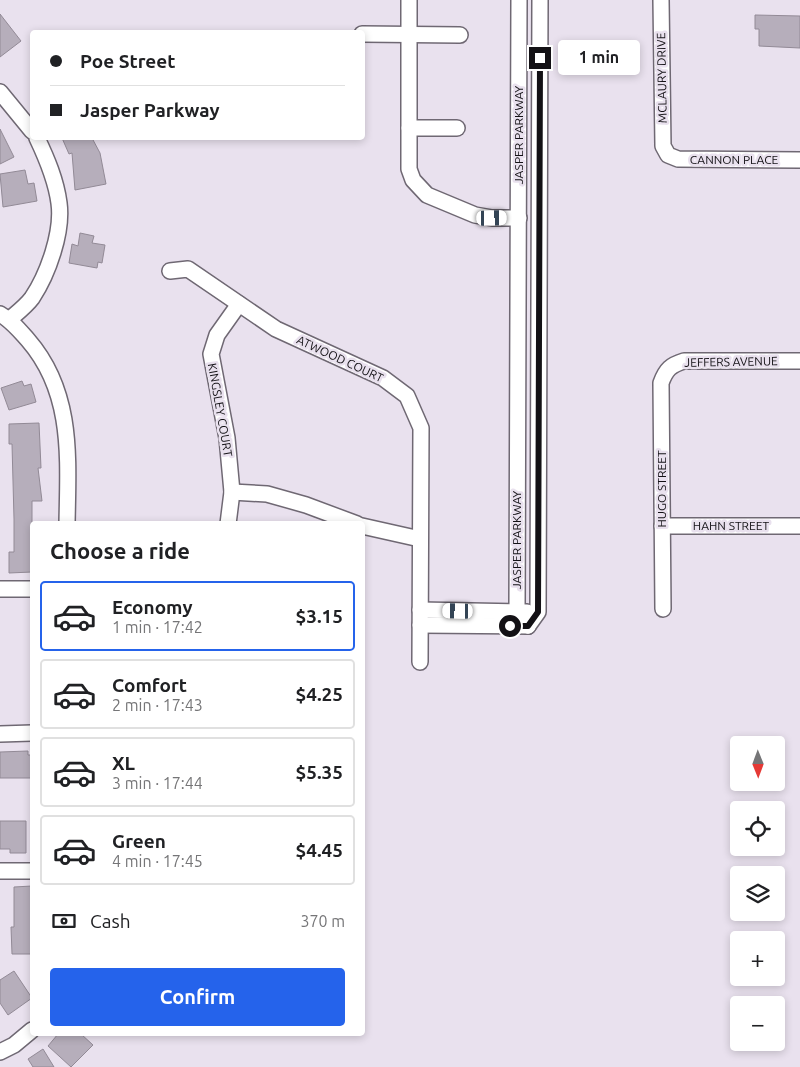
<!DOCTYPE html>
<html lang="en">
<head>
<meta charset="utf-8">
<style>
	:root { --surface:#fff; --page:#f2f2f2; --text:#202124; --muted:#757577; --line:#e0e0e0; --accent:#2563eb }
	body { margin:0; font-family:Ubuntu,sans-serif; background:var(--page); color:var(--text); height:100vh; display:flex; flex-direction:column; font-size:19px; white-space:nowrap }
	* { box-sizing:border-box; margin:0 }
	p { font-size:16px; color:var(--muted) }
	.icon { flex:none; width:28px; height:28px; fill:none; stroke:currentColor; stroke-width:2; stroke-linecap:round; stroke-linejoin:round }
	.map { position:relative; flex:1; overflow:hidden }
	.side { position:absolute; left:30px; top:521px; width:335px; height:515px; display:flex; flex-direction:column; background:var(--surface); border-radius:5px; box-shadow:0 2px 8px #0003 }
	.side>* { flex:none }
	.top-card { position:absolute; left:30px; top:30px; width:335px; height:110px; border-radius:5px; box-shadow:0 2px 8px #0003; display:grid; align-content:center; height:110px; padding:0 20px; background:var(--surface) }
	.needle { width:32px; rotate:179deg }
	.controls { position:absolute; left:730px; top:736px; display:grid; gap:10px }
	.controls a { display:grid; place-items:center; width:55px; height:55px; border-radius:5px; background:var(--surface); box-shadow:0 2px 8px #0003; font-size:25px }
	.end { position:absolute; width:22px; height:22px; margin:-11px; border:6px solid #131115; background:#fff; box-shadow:0 0 0 2px #fff }
	.from { border-radius:50% }
	.bubble { position:absolute; height:35px; border-radius:5px; background:var(--surface); box-shadow:0 2px 8px #0003; font-size:16px; font-weight:700; line-height:35px; text-align:center }
	.car { position:absolute; width:15px; height:30px; margin:-15px -8px; border-radius:6px; box-shadow:0 0 4px 1px #0007; background:linear-gradient(#fff 24%,#345 0 40%,#fff 0 76%,#345 0 86%,#fff 0) }
	.top-card b { display:flex; align-items:center; gap:18px; height:48px; font-size:19px }
	.top-card b+b { border-top:1px solid var(--line) }
	.top-card i { width:12px; height:12px; background:var(--text) }
	ul { padding:0; list-style:none }
	li { display:flex; align-items:center; gap:15px; height:70px; margin:0 10px 8px; padding:0 10px; border:2px solid var(--line); border-radius:5px }
	li div { flex:1 }
	li b { display:block; font-size:19px }
	li em { font-style:normal; font-weight:700 }
	li.active { border-color:var(--accent) }
	li>.icon { width:45px; height:45px; stroke-width:1.5 }
	h2 { padding:0 20px; font-size:22px; line-height:60px }
	.pay { display:flex; align-items:center; gap:12px; height:55px; padding:0 20px; font-size:19px }
	.pay p { margin-inline-start:auto }
	.primary-button { display:flex; gap:10px; margin-top:auto; padding:10px 20px }
	.primary-button a { flex:1; height:58px; border-radius:5px; background:var(--accent); color:#fff; font-size:20px; font-weight:700; line-height:58px; text-align:center }
	.map>svg:first-child { display:block }
	.building { fill:#b6aebb; stroke:#928a96 }
	.lines { fill:none; stroke-linecap:round; stroke-linejoin:round }
	.minor-casing { stroke:#6f6873; stroke-width:18 }
	.minor { stroke:#fff; stroke-width:15 }
	.route { stroke:#131115; stroke-width:6 }
	.labels { text-anchor:middle; stroke-width:5; stroke-linejoin:round; paint-order:stroke }
	.street-label { font-size:12px; fill:#131115; stroke:#e9e1ee }
</style>
</head>
<body>
<div class="map">
<svg width="800" height="1067" viewBox="0 0 800 1067">
	<rect width="100%" height="100%" fill="#e9e1ee"/>
	<g class="building">
		<polygon points="0,14 21,41 0,57"/>
		<polygon points="755,15 800,16 800,48 759,46 759,29 755,29"/>
		<polygon points="0,129 14,157 0,164"/>
		<polygon points="62,138 92,138 100,153 106,184 75,190 72,153 69,154"/>
		<polygon points="25,170 28,184 34,183 37,201 3,207 0,174"/>
		<polygon points="80,233 94,236 92,243 105,245 102,263 98,262 97,268 69,263 72,244 78,246"/>
		<polygon points="22,381 24,386 31,384 36,402 9,410 1,388"/>
		<polygon points="39,423 41,468 38,468 42,501 32,501 32,572 9,573 9,552 14,552 14,519 12,444 9,444 9,424"/>
		<polygon points="28,751 28,755 32,755 32,778 0,778 0,752"/>
		<polygon points="0,821 26,821 26,853 10,853 10,849 0,849"/>
		<polygon points="32,886 32,954 12,954 11,927 14,927 14,887"/>
		<polygon points="14,971 32,998 8,1015 0,1003 0,980"/>
		<polygon points="58,1034 81,1034 93,1045 71,1067 48,1046"/>
		<polygon points="43,1049 54,1067 33,1067 28,1059"/>
	</g>
	<g class="lines">
		<defs>
			<g id="minor">
				<polyline points="409,0 409,169 413,180 427,195 475,215 492,218 519,218"/>
				<polyline points="519,0 517,612 528,626"/>
				<polyline points="661,0 663,146 668,155 678,159 800,160"/>
				<polyline points="362,34 460,35"/>
				<polyline points="0,92 32,131"/>
				<polyline points="409,128 457,128"/>
				<polyline points="170,271 188,269 276,329 383,378 407,396 421,428 420,662"/>
				<path d="M0,314C12,321 19,330 28,340C74,393 68,459 67,524"/>
				<path d="M10,319C17,313 26,306 32,298C48,274 63,232 59,203C56,180 47,159 37,138"/>
				<polyline points="232,492 267,494 306,505 357,524"/>
				<polyline points="228,524 232,492 227,438 211,354 217,335 239,304"/>
				<polyline points="362,526 420,539"/>
				<polyline points="662,526 800,526"/>
				<polyline points="0,589 32,589"/>
				<path d="M663,609L661,383C666,369 671,365 684,361H800"/>
				<polyline points="420,610 527,612"/>
				<polyline points="420,625 528,626"/>
				<polyline points="528,626 538,612 540,0"/>
				<polyline points="0,734 32,733"/>
				<polyline points="0,871 32,871"/>
				<polyline points="0,1052 14,1045 32,1030"/>
			</g>
		</defs>
		<use href="#minor" class="minor-casing"/>
		<use href="#minor" class="minor"/>
	</g>
	<g class="lines">
		<polyline class="route" points="510,626 528,626 538,612 540,58"/>
	</g>
	<g class="labels">
		<g class="street-label">
			<text transform="translate(662 78) rotate(-91)" y="4">MCLAURY DRIVE</text>
			<text transform="translate(519 135) rotate(-90)" y="4">JASPER PARKWAY</text>
			<text x="734" y="164">CANNON PLACE</text>
			<text transform="translate(340 359) rotate(25)" y="4">ATWOOD COURT</text>
			<text transform="translate(731 362) rotate(-1)" y="4">JEFFERS AVENUE</text>
			<text transform="translate(220 410) rotate(80)" y="4">KINGSLEY COURT</text>
			<text transform="translate(662 489) rotate(-90)" y="4">HUGO STREET</text>
			<text x="731" y="530">HAHN STREET</text>
			<text transform="translate(517 540) rotate(-90)" y="4">JASPER PARKWAY</text>
		</g>
	</g>
</svg>
<div class="controls">
<a><svg class="needle" viewBox="-14 -14 28 28"><path d="M0-13l5 13h-10z" fill="#e53935"/><path d="M0 13l5-13h-10z" fill="#757577"/></svg></a>
<a><svg class="icon" aria-label="locate" viewBox="0 0 24 24"><circle cx="12" cy="12" r="6"/><path d="M12 2v4M12 18v4M2 12h4M18 12h4"/></svg></a>
<a><svg class="icon" aria-label="layers" viewBox="0 0 24 24"><path d="M12 4l9 5-9 5-9-5zM3 14l9 5 9-5"/></svg></a>
<a>+</a>
<a>−</a>
</div>
<i class="end from" style="left:510px;top:626px"></i>
<i class="end" style="left:540px;top:58px"></i>
<div class="bubble" style="left:558px;top:40px;width:82px">1 min</div>
<i class="car" style="left:492px;top:218px;rotate:89deg"></i>
<i class="car" style="left:458px;top:611px;rotate:271deg"></i>
<div class="top-card">
<b><i class="from"></i>Poe Street</b>
<b><i></i>Jasper Parkway</b>
</div>
<section class="side">
<h2>Choose a ride</h2>
<ul>
<li class="active"><svg class="icon" aria-label="car" viewBox="0 0 24 24"><path d="M5 17H2v-5l4-1 3-4h7l3 4 3 1v5h-3M9 17h6M6 11h13"/><circle cx="7" cy="17" r="2"/><circle cx="17" cy="17" r="2"/></svg><div><b>Economy</b><p>1 min · 17:42</p></div><em>$3.15</em></li>
<li><svg class="icon" aria-label="car" viewBox="0 0 24 24"><path d="M5 17H2v-5l4-1 3-4h7l3 4 3 1v5h-3M9 17h6M6 11h13"/><circle cx="7" cy="17" r="2"/><circle cx="17" cy="17" r="2"/></svg><div><b>Comfort</b><p>2 min · 17:43</p></div><em>$4.25</em></li>
<li><svg class="icon" aria-label="car" viewBox="0 0 24 24"><path d="M5 17H2v-5l4-1 3-4h7l3 4 3 1v5h-3M9 17h6M6 11h13"/><circle cx="7" cy="17" r="2"/><circle cx="17" cy="17" r="2"/></svg><div><b>XL</b><p>3 min · 17:44</p></div><em>$5.35</em></li>
<li><svg class="icon" aria-label="car" viewBox="0 0 24 24"><path d="M5 17H2v-5l4-1 3-4h7l3 4 3 1v5h-3M9 17h6M6 11h13"/><circle cx="7" cy="17" r="2"/><circle cx="17" cy="17" r="2"/></svg><div><b>Green</b><p>4 min · 17:45</p></div><em>$4.45</em></li>
</ul>
<div class="pay"><svg class="icon" aria-label="cash" viewBox="0 0 24 24"><path d="M3 7h18v10H3z"/><circle cx="12" cy="12" r="2"/></svg>Cash<p>370 m</p></div>
<div class="primary-button"><a>Confirm</a></div>
</section>
</div>
</body>
</html>
